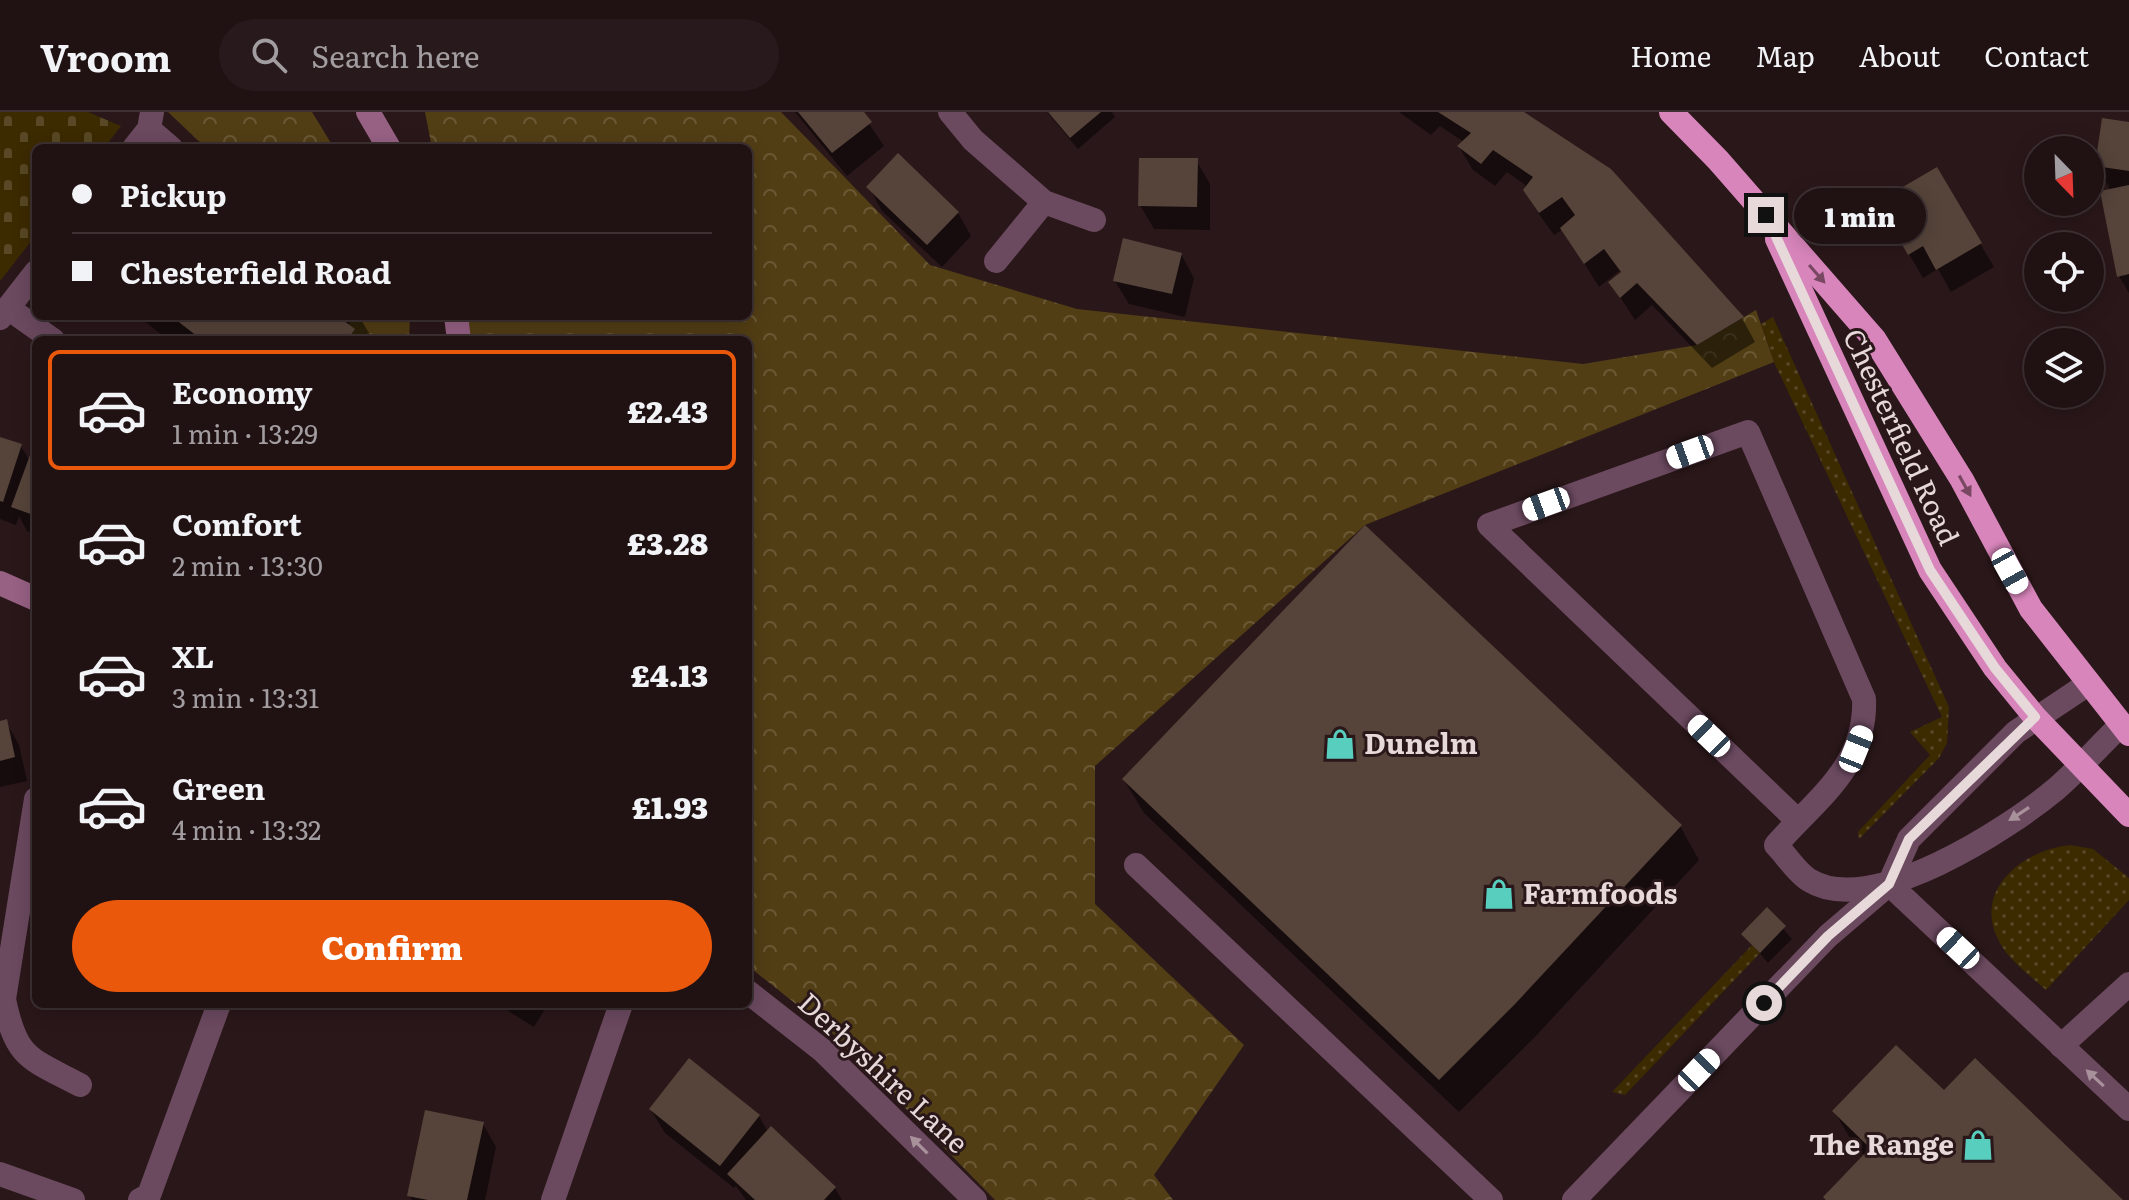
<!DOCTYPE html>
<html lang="en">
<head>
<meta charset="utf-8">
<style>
	:root { --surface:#201113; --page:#281a1c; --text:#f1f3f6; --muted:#a29da0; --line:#3d3133; --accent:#ea580c }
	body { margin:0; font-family:Literata,serif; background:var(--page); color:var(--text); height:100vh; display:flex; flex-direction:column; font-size:30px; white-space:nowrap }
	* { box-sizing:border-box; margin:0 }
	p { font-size:26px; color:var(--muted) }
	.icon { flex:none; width:44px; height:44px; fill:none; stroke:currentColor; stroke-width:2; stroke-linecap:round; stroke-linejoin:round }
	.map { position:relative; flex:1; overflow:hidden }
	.drawer { position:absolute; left:32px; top:224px; width:720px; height:672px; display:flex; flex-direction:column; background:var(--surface); border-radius:12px; box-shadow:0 4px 20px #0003,0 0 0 2px var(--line) }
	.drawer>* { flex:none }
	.guide { position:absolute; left:32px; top:32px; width:720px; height:176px; border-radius:12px; box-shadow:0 4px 20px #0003,0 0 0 2px var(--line); display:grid; align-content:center; height:176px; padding:0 40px; background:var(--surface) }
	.needle { width:52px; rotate:157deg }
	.controls { position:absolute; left:2024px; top:24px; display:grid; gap:16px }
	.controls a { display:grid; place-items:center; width:80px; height:80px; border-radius:50%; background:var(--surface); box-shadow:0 4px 20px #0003,0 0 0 2px var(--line); font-size:40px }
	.end { position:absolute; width:36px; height:36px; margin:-18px; border:10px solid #e7d9da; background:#111; box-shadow:0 0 0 4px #111 }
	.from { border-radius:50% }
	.bubble { position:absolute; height:56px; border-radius:28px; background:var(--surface); box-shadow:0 4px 20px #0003,0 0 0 2px var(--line); font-size:26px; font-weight:800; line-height:56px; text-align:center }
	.car { position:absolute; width:24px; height:48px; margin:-24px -12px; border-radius:10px; box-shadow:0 0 6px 2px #0007; background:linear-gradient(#fff 24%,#345 0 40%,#fff 0 76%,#345 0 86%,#fff 0) }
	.guide b { display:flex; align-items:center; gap:28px; height:76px; font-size:30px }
	.guide b+b { border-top:2px solid var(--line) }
	.guide i { width:20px; height:20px; background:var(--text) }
	ul { padding:14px 0 0; list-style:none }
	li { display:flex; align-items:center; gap:24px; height:120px; margin:0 16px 12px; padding:0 24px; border:4px solid transparent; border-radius:12px }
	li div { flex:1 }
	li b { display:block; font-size:30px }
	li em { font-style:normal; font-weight:800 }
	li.on { border-color:var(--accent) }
	li>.icon { width:72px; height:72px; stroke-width:1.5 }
	.action { display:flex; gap:16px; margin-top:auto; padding:16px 40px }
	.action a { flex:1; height:92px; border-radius:48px; background:var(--accent); color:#fff; font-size:32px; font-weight:800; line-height:92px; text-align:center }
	header { display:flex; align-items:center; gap:48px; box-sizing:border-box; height:112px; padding:0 40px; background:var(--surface); border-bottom:2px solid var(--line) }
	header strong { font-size:38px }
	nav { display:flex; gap:44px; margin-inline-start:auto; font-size:28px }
	.search { width:560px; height:72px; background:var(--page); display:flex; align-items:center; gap:20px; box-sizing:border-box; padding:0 28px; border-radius:44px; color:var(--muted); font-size:30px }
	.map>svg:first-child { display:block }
	.grass { fill:url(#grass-dots) }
	.forest { fill:url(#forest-crowns) }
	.cemetery { fill:url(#cemetery-stones) }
	.shadow { fill:#0007 }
	.building { fill:#56443a }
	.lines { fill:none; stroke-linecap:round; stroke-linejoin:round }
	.lane { stroke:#6b495f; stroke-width:24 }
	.street { stroke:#6b495f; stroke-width:24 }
	.secondary { stroke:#976184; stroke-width:24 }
	.highway { stroke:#d885bb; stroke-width:24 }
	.oneway { fill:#784862 }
	.oneway2 { fill:#a9919c }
	.route { stroke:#e7d9da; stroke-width:10 }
	.labels { text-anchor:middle; stroke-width:6; stroke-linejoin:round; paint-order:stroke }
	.street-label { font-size:28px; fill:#e7d9da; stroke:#2a1719 }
	.poi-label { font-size:28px; font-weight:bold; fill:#e7d9da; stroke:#2a1719; text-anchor:start }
</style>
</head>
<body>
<header>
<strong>Vroom</strong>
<div class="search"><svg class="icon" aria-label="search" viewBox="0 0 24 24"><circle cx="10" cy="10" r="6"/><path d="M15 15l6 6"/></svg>Search here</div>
<nav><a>Home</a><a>Map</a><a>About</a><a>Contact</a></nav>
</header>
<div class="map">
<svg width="2129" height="1088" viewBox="0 0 2129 1088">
	<defs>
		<pattern id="grass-dots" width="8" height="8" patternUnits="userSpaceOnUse" patternTransform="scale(2)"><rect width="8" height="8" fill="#3c2a00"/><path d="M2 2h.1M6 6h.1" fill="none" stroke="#584825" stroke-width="1.8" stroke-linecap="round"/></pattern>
		<pattern id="forest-crowns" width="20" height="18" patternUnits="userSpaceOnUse" patternTransform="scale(2)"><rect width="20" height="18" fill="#523e15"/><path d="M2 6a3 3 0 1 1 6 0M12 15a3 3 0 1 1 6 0" fill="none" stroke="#6b5936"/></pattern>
		<pattern id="cemetery-stones" width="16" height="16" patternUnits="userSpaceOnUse" patternTransform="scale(2)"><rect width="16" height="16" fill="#3c2a00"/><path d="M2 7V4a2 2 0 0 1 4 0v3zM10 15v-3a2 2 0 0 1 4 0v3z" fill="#584825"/></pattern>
	</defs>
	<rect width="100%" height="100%" fill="#2a1719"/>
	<g class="grass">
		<polygon points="1773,205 1949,595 1947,631 1939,646 1859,727 1858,720 1930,643 1910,620 1942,605 1774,250 1761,212"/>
		<path d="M2070,733L2093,737L2129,766V788L2046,878C2031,864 2008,848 1999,829C1972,778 2023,738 2070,733Z"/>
		<polygon points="1752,833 1760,841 1625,983 1612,980"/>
	</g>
	<g class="forest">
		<polygon points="168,0 312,0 334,36 206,36"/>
		<polygon points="425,0 781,0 930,153 1077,197 1583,252 1697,233 1756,198 1774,250 1365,413 1095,654 1095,792 1244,933 1154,1063 1173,1088 995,1088 830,919 748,854 748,228 468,228 464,204 748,204 748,36 432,36"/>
		<polygon points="350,204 410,204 409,228 348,228"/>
	</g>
	<polygon class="cemetery" points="0,0 88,0 121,14 104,36 36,36 36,123 0,169"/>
	<g class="shadow">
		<polygon points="795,0 861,0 884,34 847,64"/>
		<polygon points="1047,0 1112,0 1115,5 1078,37"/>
		<polygon points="1399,0 1522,0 1610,59 1742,206 1755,230 1712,256 1652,193 1635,208 1609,168 1622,162 1619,159 1599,175 1563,117 1554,123 1539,102 1525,79 1528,75 1507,60 1495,74 1473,58 1459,35 1464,30 1440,14 1431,23"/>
		<polygon points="2129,12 2129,181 2119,164 2111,79 2097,53"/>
		<polygon points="1196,48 1210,72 1210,118 1154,117 1140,93"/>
		<polygon points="1936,57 1994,155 1951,180 1938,157 1923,166 1902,130 1917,122"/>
		<polygon points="869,75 958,101 971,124 942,155 882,99"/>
		<polygon points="1181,142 1194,166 1185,205 1129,192 1115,169"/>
		<polygon points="138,204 359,204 373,228 168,228"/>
		<polygon points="0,327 21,334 30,350 36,339 36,422 27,419 19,404 16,413 0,407"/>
		<polygon points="6,610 19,633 27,669 0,675 0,611"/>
		<polygon points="1124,668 1680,714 1699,748 1534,926 1459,1000 1144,701"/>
		<polygon points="32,766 36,767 36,800 28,786"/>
		<polygon points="1767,798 1792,827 1768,851 1744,822"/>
		<polygon points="497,892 548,892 534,915"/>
		<polygon points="1944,981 2120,1088 1827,1088 1865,1044 1854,1033 1834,999"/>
		<polygon points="651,998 759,1004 768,1020 835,1076 842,1088 746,1088 736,1074 734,1076 665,1021"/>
		<polygon points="483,1012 496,1035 485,1088 412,1088 409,1083"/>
	</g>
	<g class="building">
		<polygon points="798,0 864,0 872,10 832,41"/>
		<polygon points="1048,0 1101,0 1070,26"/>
		<polygon points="1438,0 1524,0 1611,57 1744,205 1697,233 1637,171 1620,186 1608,170 1621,160 1604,137 1584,152 1560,116 1575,103 1562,85 1539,101 1523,78 1533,65 1493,38 1481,52 1457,34 1471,21"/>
		<polygon points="2102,6 2129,10 2129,59 2095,54"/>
		<polygon points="898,41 959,100 927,133 866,75"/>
		<polygon points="1139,46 1198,46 1197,95 1138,94"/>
		<polygon points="1937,55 1982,131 1936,158 1923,134 1908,143 1900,129 1914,121 1911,116 1916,113 1896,79"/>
		<polygon points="2129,73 2129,162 2117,165 2100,79"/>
		<polygon points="1123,126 1182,141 1172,182 1113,169"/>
		<polygon points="171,204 345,204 343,208 355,217 347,228 227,228 219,222 214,228 202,228"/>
		<polygon points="0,325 22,332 3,390 0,389"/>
		<polygon points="33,335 36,337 36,404 11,395"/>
		<polygon points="1365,413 1682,713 1515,892 1439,968 1122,667"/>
		<polygon points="7,607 15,645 0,649 0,609"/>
		<polygon points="1767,795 1786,814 1760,841 1741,822"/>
		<polygon points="1896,933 1944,978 1975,946 2123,1088 1826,1088 1823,1085 1870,1036 1832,999"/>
		<polygon points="689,946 760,1003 720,1054 649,997"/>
		<polygon points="425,998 484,1010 467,1088 428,1088 407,1084"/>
		<polygon points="771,1014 836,1075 824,1088 755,1088 727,1062"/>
	</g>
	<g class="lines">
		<g class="lane">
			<polyline points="149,17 171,36"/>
			<polyline points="134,36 149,17 152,0"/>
			<polyline points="8,196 53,228"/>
			<polyline points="0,206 36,160"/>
			<path d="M36,687L4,887C16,947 29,946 80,973"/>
			<path d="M1797,708L1489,413L1748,320L1864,587C1867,654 1816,687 1776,733C1786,743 1797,761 1809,768C1871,807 2008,717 2056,677C2079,657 2099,634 2121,613"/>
			<polyline points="1136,753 1491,1088"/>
			<polyline points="1889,772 2129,997"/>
			<polyline points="2061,934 2129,872"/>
			<polyline points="0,1062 73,1088"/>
			<polyline points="140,1088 149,1083 219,892"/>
			<polyline points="1574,1088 1828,824 1889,772 1909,727 2016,620 2088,572"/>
		</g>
		<g class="street">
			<polyline points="950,0 973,28 1044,90 996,149"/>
			<polyline points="1044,90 1094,108"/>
			<polyline points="748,880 822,938 975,1088"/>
			<polyline points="553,1088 621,892"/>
		</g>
		<g class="secondary">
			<polyline points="368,0 389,36"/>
			<polyline points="456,204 459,228"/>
			<polyline points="0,471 36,487"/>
		</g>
		<g class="highway">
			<polyline points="1671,0 1718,48 1875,228 1962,368 2031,497 2129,622"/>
			<polyline points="1777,127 1930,458 1995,556 2035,605 2129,703"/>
		</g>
	</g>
	<defs><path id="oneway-solid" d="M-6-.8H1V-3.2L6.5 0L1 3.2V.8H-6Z" transform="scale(2)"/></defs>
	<g class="oneway">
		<use href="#oneway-solid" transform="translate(1817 162) rotate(49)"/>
		<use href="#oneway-solid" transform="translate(1965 374) rotate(61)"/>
	</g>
	<g class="oneway2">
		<use href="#oneway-solid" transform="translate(2019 702) rotate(147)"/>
		<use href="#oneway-solid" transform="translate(2095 966) rotate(-137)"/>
		<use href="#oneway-solid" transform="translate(919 1033) rotate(-135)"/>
	</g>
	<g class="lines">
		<polyline class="route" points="1764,891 1828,824 1889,772 1909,727 2035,605 1995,556 1930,458 1766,103"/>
	</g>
	<defs>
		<symbol id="shop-bare" viewBox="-9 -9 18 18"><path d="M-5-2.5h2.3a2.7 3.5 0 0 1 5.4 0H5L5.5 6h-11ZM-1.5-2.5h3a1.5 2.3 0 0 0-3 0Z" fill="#58cebf" stroke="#2a1719" stroke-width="2.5" paint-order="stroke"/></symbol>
	</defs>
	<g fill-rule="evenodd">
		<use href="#shop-bare" x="1318" y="610" width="44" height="44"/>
		<use href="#shop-bare" x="1477" y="760" width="44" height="44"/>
		<use href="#shop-bare" x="1956" y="1011" width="44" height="44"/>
	</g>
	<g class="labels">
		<g class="street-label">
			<text transform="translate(1901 325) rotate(65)" y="10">Chesterfield Road</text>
			<text transform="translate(883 961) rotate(43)" y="10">Derbyshire Lane</text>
		</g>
		<g class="poi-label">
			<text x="1364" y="642">Dunelm</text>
			<text x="1523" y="792">Farmfoods</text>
			<text x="1954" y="1043" text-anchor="end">The Range</text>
		</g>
	</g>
</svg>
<div class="controls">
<a><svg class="needle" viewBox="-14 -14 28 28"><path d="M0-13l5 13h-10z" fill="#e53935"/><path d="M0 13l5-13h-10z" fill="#a29da0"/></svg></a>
<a><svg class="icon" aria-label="locate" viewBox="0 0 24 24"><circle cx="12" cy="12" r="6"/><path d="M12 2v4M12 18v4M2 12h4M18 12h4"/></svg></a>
<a><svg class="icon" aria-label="layers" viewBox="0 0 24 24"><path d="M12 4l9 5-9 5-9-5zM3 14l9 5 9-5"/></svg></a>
</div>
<i class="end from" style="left:1764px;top:891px"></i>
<i class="end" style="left:1766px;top:103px"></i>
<div class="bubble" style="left:1794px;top:76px;width:132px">1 min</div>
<i class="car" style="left:1690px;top:340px;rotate:250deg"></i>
<i class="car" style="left:1546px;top:392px;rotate:250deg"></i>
<i class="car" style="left:2010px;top:459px;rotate:151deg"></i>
<i class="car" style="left:1709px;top:624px;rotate:314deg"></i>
<i class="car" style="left:1856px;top:637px;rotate:22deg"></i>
<i class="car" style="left:1958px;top:836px;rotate:313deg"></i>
<i class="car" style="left:1699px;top:958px;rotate:44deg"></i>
<div class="guide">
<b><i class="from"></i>Pickup</b>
<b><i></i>Chesterfield Road</b>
</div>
<section class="drawer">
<ul>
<li class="on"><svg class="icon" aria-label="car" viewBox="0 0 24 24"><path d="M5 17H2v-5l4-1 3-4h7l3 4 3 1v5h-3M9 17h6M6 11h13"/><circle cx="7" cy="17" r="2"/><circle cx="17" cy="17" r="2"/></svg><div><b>Economy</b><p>1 min · 13:29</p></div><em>£2.43</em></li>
<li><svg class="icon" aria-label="car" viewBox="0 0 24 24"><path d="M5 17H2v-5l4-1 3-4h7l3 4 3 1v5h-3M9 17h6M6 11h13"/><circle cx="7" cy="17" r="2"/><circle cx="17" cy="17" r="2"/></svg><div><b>Comfort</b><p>2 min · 13:30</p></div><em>£3.28</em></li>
<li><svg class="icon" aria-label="car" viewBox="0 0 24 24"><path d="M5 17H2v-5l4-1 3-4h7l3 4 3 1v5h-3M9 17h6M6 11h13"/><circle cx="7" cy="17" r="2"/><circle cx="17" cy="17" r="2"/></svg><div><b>XL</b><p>3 min · 13:31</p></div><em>£4.13</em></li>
<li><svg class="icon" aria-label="car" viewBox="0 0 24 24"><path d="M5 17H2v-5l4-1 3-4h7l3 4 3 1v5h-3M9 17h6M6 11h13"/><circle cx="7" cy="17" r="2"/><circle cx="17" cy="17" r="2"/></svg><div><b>Green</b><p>4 min · 13:32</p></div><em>£1.93</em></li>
</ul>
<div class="action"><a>Confirm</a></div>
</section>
</div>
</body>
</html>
